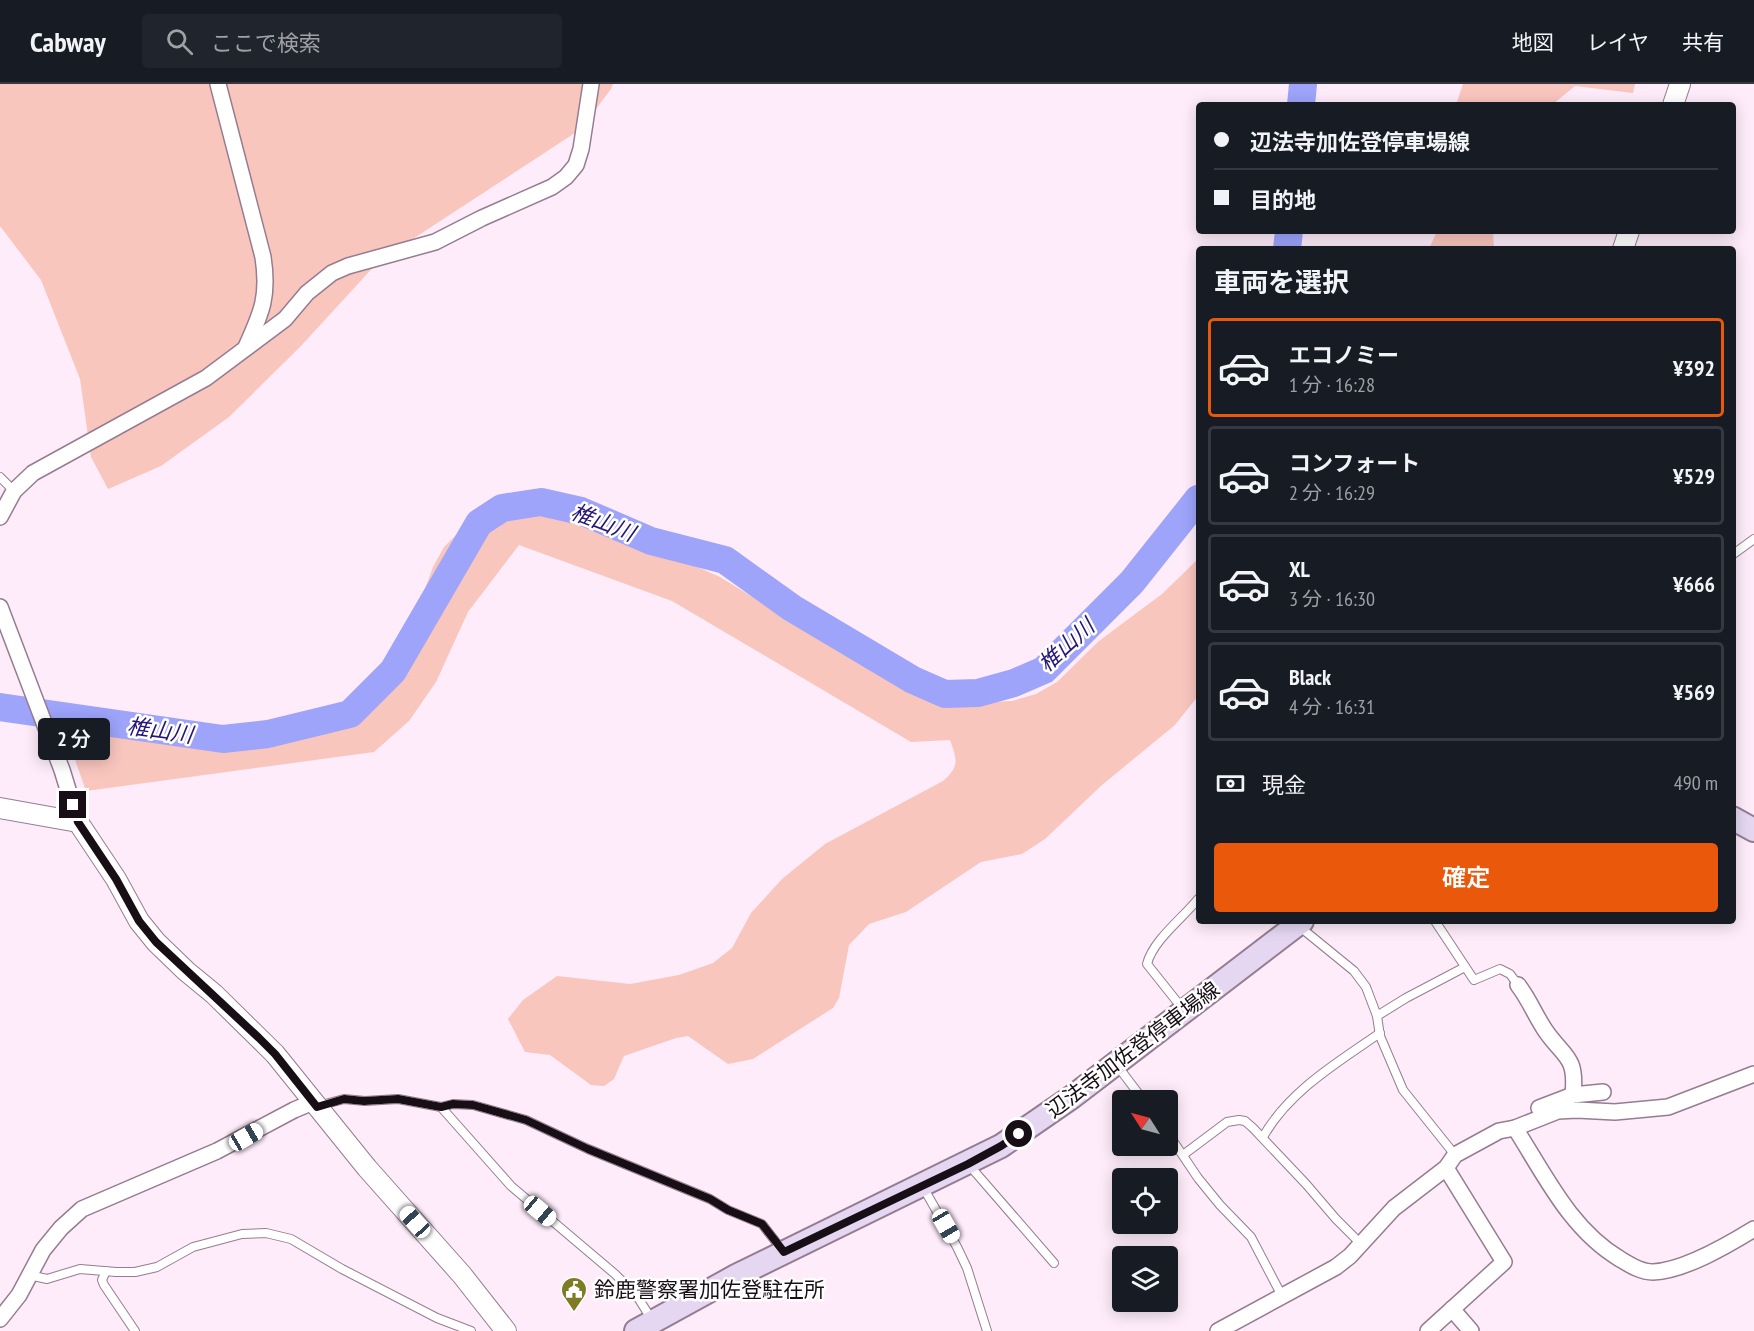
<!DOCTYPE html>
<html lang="ja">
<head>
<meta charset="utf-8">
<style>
	:root { --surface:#171b24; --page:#20242c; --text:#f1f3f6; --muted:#9ea1a6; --line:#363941; --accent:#ea580c }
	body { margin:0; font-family:"PT Sans Narrow","Noto Sans JP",sans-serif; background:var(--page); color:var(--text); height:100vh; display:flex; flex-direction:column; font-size:22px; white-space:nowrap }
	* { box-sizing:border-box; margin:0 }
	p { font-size:20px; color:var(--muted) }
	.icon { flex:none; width:33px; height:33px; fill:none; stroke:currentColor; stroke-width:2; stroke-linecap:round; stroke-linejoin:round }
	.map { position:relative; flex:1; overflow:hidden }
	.details { position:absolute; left:1196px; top:162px; width:540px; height:678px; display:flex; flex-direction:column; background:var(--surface); border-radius:6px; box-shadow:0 3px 15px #0003 }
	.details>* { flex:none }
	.banner { position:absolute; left:1196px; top:18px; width:540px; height:132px; border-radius:6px; box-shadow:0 3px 15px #0003; display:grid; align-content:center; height:132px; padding:0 18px; background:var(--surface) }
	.needle { width:39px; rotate:306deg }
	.buttons { position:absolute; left:1112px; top:1006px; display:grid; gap:12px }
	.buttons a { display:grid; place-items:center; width:66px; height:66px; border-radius:6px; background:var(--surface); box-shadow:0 3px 15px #0003; font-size:30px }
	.end { position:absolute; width:27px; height:27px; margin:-14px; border:8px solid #180e16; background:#fff; box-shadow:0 0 0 3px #fff }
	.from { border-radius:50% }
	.bubble { position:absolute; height:42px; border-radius:6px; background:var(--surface); box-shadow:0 3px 15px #0003; font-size:20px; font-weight:600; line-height:42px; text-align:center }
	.car { position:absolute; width:18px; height:36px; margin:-18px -9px; border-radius:8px; box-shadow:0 0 4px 2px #0007; background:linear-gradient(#fff 24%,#345 0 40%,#fff 0 76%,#345 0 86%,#fff 0) }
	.banner b { display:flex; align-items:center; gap:21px; height:57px; font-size:22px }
	.banner b+b { border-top:2px solid var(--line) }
	.banner i { width:15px; height:15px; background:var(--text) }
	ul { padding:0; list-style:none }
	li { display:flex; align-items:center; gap:18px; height:99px; margin:0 12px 9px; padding:0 6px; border:3px solid var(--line); border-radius:6px }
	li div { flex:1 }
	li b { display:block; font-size:22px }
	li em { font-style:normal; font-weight:600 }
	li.selected { border-color:var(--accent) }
	li>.icon { width:54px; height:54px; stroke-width:1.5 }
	h2 { padding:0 18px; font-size:27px; line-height:72px }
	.pay { display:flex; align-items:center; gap:15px; height:66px; padding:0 18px; font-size:22px }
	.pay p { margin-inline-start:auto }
	.primary-button { display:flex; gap:12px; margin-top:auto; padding:12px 18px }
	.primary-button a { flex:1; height:69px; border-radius:6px; background:var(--accent); color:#fff; font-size:24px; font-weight:600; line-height:69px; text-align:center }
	header { display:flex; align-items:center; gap:36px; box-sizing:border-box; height:84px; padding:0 30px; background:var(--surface); border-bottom:2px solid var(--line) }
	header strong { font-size:28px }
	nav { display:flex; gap:33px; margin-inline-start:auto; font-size:21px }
	.search { width:420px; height:54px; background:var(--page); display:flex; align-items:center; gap:15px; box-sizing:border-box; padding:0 21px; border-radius:6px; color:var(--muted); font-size:22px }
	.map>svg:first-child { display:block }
	.green { fill:#f9c6be }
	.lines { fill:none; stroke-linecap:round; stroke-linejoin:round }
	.river { stroke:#9da4fa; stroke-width:28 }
	.service-casing { stroke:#967c90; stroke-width:10 }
	.minor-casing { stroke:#967c90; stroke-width:18 }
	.tertiary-casing { stroke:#967c90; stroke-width:22 }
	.secondary-casing { stroke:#967c90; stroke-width:26 }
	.service { stroke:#fff; stroke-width:8 }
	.minor { stroke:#fff; stroke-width:15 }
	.tertiary { stroke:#fff; stroke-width:20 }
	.secondary { stroke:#e5d7f2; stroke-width:22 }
	.route { stroke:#180e16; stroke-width:8 }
	.labels { text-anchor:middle; stroke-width:5; stroke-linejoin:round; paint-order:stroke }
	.street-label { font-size:21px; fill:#180e16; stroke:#fff }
	.poi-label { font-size:21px; fill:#180e16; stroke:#fff; text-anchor:start }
	.water-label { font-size:22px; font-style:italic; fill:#261678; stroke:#fff }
</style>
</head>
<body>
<header>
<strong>Cabway</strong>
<div class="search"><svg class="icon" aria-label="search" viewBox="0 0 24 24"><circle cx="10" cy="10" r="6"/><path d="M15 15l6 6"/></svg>ここで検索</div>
<nav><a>地図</a><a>レイヤ</a><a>共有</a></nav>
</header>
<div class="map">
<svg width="1754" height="1247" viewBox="0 0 1754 1247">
	<rect width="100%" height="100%" fill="#feecfa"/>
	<g class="green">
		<polygon points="0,0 613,0 611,5 581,45 379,177 300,263 229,333 161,382 108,405 91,373 80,295 41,196 0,142"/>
		<polygon points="1463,0 1635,0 1633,9 1575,2 1552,21 1456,21"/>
		<polygon points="1437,147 1493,147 1494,165 1429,165"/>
		<path d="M528,419L555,420L720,493L910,610L937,617L961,619L1012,617L1036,610L1057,598L1099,557L1162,510L1198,475V612L1175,641L1102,701L1045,755L1022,770L981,778L906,828L869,840L849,861L839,914L833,924L753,975L728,980L688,952L676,954L624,972L614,995L604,1002L591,1001L550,971L525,968L508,935L523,916L557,892L630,900L679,891L713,879L732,864L751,829L782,795L825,760L943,697C960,682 957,676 950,656L911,658L672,517L519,461L468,528L436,598L409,637L374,668L86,707L66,650L297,656L360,638L386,612L433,483L444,463L479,428Z"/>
	</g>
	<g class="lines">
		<g class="river">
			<polyline points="1301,21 1303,0"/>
			<polyline points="1287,165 1289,147"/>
			<polyline points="0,623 223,655 268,650 350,630 393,587 479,439 502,424 541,418 581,427 651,457 725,476 792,524 913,596 945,610 978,609 1014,599 1044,586 1132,498 1198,415"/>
		</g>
		<defs>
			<g id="service">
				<polyline points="0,393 14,407"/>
				<polyline points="1732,471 1754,455"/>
				<polyline points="1435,837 1474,896 1500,885 1510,890 1518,901"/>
				<polyline points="1300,843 1354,887 1366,903 1377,932 1380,952 1403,1006 1455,1071"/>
				<path d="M1182,924L1147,880C1153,856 1183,834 1198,815"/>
				<polyline points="1377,932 1406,914 1465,883"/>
				<polyline points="1116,980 1144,1017"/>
				<polyline points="318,1022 344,1015 365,1017 398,1015 441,1023 453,1020 473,1021 526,1036 588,1065 710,1115 728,1126 762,1140 783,1167"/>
				<polyline points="441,1023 511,1102 615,1190 637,1212 652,1236"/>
				<polyline points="1167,1048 1198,1094 1220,1121 1251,1153 1282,1212"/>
				<path d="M1263,1053C1289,1007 1338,978 1380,949"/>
				<polyline points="1183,1071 1227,1038 1239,1036 1245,1037 1253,1044 1306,1100 1336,1135 1361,1160"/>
				<polyline points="969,1081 1054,1179"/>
				<polyline points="923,1103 957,1163 967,1184 987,1247"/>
				<polyline points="106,1187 102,1196 104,1201 135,1247"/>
				<polyline points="29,1191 47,1195 80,1185 116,1188 135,1188 157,1183 193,1163 242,1150 266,1149 291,1155 342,1185 437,1234 471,1247"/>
			</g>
			<g id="minor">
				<path d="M218,0L263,173C269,212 262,228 246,263"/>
				<polyline points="0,433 14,407 33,389 206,294 285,235 307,209 332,189 348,182 435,158 482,134 552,103 566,93 576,81 581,65 591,0"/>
				<polyline points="0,523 62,686 78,738"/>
				<path d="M1518,901C1529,915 1535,931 1545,946C1564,974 1577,971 1573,1011"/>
				<polyline points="1539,1024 1573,1011 1603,1008"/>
				<polyline points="1515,1044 1558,1027 1577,1026 1615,1028 1668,1023 1754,990"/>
				<polyline points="1452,1225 1471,1247"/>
				<polyline points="0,1235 19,1211 43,1166 61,1144 82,1125 217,1067 294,1026 313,1018"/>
				<path d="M1218,1247L1336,1183L1350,1172L1394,1124L1446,1084L1455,1071L1499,1047L1515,1044C1545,1091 1570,1145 1620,1175C1630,1181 1641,1188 1653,1188C1684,1187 1728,1161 1754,1145"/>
				<polyline points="1428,1247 1504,1178 1446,1084"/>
			</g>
			<g id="tertiary">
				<polyline points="1673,21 1680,0"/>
				<polyline points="1623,165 1629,147"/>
				<polyline points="0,724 78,738 116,795 139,837 156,858 186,887 214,910 275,970 367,1084 462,1191 506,1247"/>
			</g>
			<g id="secondary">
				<polyline points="1732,734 1754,746"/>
				<polyline points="636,1247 736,1192 1001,1062 1072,1013 1302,837"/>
			</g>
		</defs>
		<use href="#service" class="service-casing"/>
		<use href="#minor" class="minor-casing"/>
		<use href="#tertiary" class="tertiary-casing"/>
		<use href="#secondary" class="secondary-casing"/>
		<use href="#service" class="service"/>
		<use href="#minor" class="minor"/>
		<use href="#tertiary" class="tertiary"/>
		<use href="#secondary" class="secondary"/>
	</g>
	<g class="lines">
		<polyline class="route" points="73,721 78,738 116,795 139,837 156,858 259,954 275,970 317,1023 344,1015 364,1017 398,1015 441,1023 453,1020 473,1021 526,1036 588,1065 710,1115 728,1126 762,1140 784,1168 968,1080 1001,1062 1019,1050"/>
	</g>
	<defs>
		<symbol id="civic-pin" viewBox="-11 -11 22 30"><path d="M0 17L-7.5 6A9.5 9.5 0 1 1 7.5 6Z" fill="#7d7c24" stroke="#fff"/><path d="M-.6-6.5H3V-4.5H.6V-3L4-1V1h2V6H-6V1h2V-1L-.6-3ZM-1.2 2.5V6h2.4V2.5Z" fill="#fff"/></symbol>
	</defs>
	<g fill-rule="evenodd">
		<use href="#civic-pin" x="559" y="1191" width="30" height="40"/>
	</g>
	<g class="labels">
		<g class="street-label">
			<text transform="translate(1133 966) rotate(-37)" y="7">辺法寺加佐登停車場線</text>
		</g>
		<g class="poi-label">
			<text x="594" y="1213">鈴鹿警察署加佐登駐在所</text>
		</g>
		<g class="water-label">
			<text transform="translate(603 438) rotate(21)" y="8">椎山川</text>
			<text transform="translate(1066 561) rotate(-42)" y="8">椎山川</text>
			<text transform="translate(160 646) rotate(8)" y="8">椎山川</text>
		</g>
	</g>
</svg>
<div class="buttons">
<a><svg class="needle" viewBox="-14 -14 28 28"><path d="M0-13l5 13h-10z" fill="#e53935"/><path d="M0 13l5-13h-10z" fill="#9ea1a6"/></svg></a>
<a><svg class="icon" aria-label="locate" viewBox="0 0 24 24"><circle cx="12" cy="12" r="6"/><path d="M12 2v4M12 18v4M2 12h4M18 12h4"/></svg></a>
<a><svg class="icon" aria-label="layers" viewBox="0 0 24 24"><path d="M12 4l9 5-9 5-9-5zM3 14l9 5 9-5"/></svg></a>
</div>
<i class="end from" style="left:1019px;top:1050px"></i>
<i class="end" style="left:73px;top:721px"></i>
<div class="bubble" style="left:38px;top:634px;width:72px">2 分</div>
<i class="car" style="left:246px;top:1053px;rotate:60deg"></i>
<i class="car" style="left:540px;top:1127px;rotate:130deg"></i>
<i class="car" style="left:415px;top:1138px;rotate:318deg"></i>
<i class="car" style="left:946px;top:1142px;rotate:150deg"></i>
<div class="banner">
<b><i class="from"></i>辺法寺加佐登停車場線</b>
<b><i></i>目的地</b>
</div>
<section class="details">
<h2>車両を選択</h2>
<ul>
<li class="selected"><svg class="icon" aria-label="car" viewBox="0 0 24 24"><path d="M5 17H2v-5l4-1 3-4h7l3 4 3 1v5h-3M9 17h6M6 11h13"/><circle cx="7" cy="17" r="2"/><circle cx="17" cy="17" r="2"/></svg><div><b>エコノミー</b><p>1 分 · 16:28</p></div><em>¥392</em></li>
<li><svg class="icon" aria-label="car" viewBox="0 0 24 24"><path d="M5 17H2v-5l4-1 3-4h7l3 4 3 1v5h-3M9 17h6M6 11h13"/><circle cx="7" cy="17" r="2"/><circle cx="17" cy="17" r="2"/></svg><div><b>コンフォート</b><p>2 分 · 16:29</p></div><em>¥529</em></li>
<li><svg class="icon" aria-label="car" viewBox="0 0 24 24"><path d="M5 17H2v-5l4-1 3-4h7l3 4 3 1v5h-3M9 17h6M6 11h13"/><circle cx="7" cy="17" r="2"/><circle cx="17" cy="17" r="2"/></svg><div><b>XL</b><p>3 分 · 16:30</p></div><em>¥666</em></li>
<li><svg class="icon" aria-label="car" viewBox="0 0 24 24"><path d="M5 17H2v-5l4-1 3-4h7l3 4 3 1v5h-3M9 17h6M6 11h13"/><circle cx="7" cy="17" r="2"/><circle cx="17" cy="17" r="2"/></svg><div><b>Black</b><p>4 分 · 16:31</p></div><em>¥569</em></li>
</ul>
<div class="pay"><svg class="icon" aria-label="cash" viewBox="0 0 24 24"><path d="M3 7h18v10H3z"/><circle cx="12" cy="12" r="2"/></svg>現金<p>490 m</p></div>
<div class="primary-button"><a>確定</a></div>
</section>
</div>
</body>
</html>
